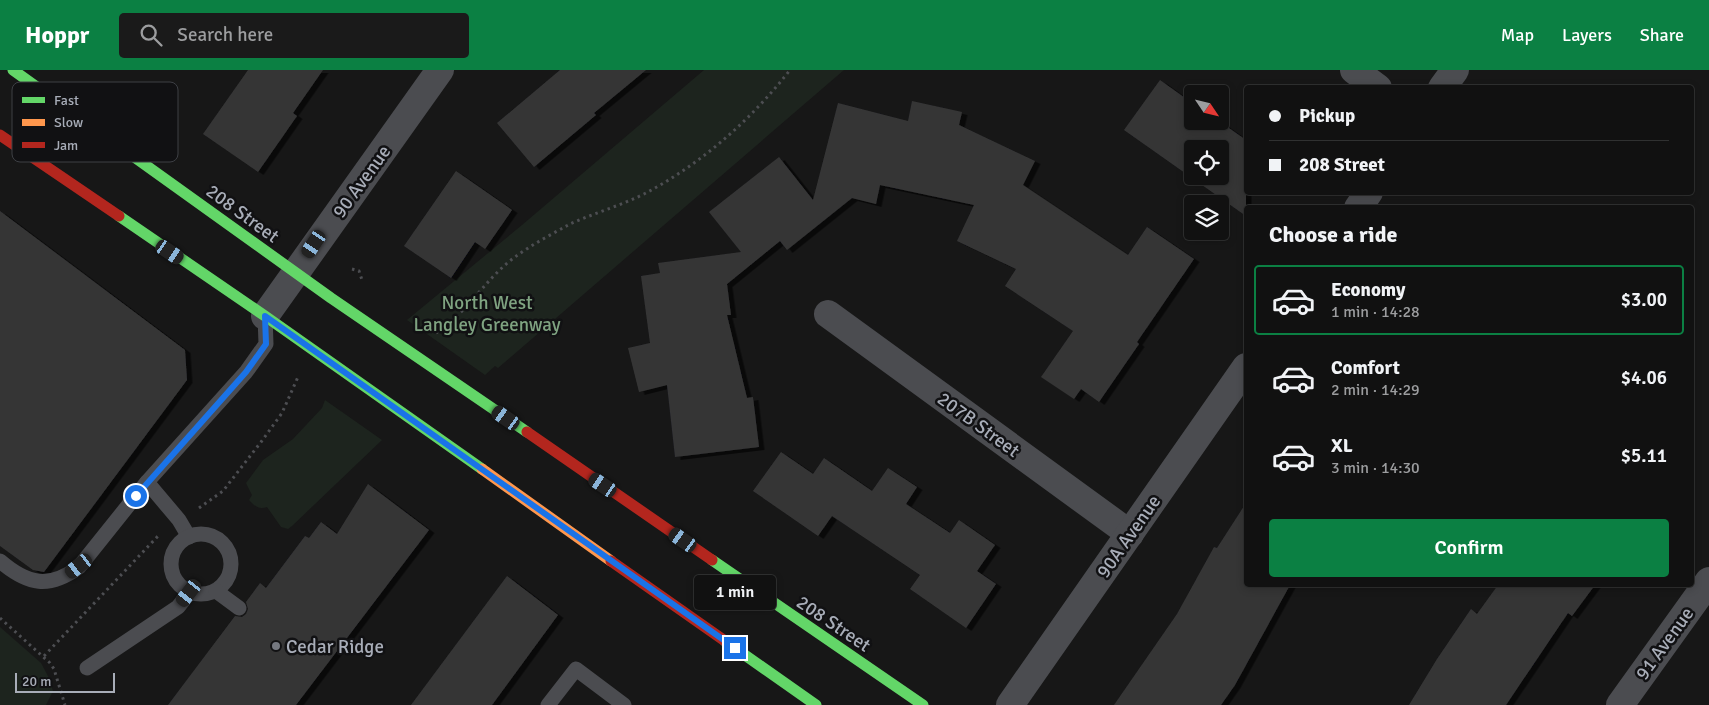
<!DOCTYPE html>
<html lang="en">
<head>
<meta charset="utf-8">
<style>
	:root { --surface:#111; --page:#1a1a1a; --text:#f1f3f6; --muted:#9c9d9f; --line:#303131; --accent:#0b8043 }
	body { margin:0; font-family:Signika,sans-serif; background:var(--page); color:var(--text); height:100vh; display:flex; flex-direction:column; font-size:19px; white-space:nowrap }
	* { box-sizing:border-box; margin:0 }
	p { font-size:16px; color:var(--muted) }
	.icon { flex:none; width:28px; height:28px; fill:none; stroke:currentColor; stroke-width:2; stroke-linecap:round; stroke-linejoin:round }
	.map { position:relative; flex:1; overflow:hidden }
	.sheet { position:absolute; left:1244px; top:135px; width:450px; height:382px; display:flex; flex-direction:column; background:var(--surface); border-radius:5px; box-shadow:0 2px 8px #0003,0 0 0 1px var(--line) }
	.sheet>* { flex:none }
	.guide { position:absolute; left:1244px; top:15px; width:450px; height:110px; border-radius:5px; box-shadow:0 2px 8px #0003,0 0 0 1px var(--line); display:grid; align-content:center; height:110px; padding:0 25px; background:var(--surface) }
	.needle { width:32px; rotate:125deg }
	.controls { position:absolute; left:1184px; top:15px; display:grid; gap:10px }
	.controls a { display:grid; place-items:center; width:45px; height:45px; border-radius:5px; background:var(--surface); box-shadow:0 2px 8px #0003,0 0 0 1px var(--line); font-size:25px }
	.scale { position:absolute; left:15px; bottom:12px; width:100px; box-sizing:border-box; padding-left:5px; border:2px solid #a8adb8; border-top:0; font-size:14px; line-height:18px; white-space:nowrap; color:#a8adb8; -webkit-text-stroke:4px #111113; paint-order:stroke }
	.end { position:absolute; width:22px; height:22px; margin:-11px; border:6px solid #1a73e8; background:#fff; box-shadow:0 0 0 2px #fff }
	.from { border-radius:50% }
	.bubble { position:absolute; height:35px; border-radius:5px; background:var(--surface); box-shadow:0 2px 8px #0003,0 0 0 1px var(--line); font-size:16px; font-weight:600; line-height:35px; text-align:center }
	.car { position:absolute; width:15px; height:30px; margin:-15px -8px; border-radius:6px; box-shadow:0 0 4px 1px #0007; background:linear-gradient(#222 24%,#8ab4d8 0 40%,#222 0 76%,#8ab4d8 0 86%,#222 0) }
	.guide b { display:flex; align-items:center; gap:18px; height:48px; font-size:19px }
	.guide b+b { border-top:1px solid var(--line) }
	.guide i { width:12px; height:12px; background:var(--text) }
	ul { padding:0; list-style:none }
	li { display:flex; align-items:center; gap:15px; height:70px; margin:0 10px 8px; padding:0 15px; border:2px solid transparent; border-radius:5px }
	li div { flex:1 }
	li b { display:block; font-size:19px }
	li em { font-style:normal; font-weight:600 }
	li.active { border-color:var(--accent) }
	li>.icon { width:45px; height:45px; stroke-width:1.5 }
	h2 { padding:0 25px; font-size:22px; line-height:60px }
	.action { display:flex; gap:10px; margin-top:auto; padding:10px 25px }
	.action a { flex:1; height:58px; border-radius:5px; background:var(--accent); color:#fff; font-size:20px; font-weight:600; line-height:58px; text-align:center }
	header { display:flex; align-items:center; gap:30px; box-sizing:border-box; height:70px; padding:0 25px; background:var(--accent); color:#fff }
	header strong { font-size:24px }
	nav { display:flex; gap:28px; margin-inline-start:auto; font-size:18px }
	.search { width:350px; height:45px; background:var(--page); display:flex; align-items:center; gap:12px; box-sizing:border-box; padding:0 18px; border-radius:5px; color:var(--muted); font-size:19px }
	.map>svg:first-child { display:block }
	.green { fill:#1d241e }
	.building { fill:#353536; fill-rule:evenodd; filter:url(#shadow) }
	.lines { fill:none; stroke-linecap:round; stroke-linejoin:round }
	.path { stroke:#4d4e52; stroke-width:3; stroke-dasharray:2.5 4; stroke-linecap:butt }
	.lane { stroke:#4b4c50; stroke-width:15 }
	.street { stroke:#4b4c50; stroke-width:28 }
	.fast { stroke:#63d668; stroke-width:11 }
	.slow { stroke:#ff974d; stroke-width:11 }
	.jam { stroke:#b3261e; stroke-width:11 }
	.route { stroke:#1a73e8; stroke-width:6 }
	.poi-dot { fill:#757880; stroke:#111113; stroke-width:2 }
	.labels { text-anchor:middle; stroke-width:5; stroke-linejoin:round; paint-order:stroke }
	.street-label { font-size:19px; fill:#a8adb8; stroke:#111113 }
	.park-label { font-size:19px; fill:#7fa381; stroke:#111113 }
	.poi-label { font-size:19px; fill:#a8adb8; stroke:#111113; text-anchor:start }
	.key { fill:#111113; stroke:#3e4045; stroke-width:1 }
	.key-label { font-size:14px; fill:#a8adb8 }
</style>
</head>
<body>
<header>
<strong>Hoppr</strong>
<div class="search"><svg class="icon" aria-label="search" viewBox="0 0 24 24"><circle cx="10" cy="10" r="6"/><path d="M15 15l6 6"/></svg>Search here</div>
<nav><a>Map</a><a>Layers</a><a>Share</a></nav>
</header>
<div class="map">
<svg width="1709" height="635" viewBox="0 0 1709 635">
	<defs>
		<filter id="shadow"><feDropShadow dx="5.5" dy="3" stdDeviation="0" flood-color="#0009"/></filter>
	</defs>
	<rect width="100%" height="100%" fill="#171717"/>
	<g class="green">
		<polygon points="704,0 844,0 498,298 495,296 485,305 407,250 522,155"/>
		<path d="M325,330L382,370L292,456L288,459L281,457L267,437C258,440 255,436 249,430L252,425L246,413L263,390L293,369L322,338Z"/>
		<polygon points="0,557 41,593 49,608 53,621 46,635 0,635"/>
	</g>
	<g class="building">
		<polygon points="248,0 323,0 293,43 297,46 258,102 203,64"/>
		<polygon points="560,0 646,0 594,43 596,45 534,97 497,53"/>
		<path d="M1160,10L1192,33V51H1219L1246,70V146L1124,60ZM1192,79H1220V106H1192Z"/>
		<polygon points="912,31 962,42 959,55 1035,91 1023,115 1128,185 1147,157 1194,189 1137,272 1139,274 1099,332 1081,319 1074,329 1041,307 1073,261 1005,216 1016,199 957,171 974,135 880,115 876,134 852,128 787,180 780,171 727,214 731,245 727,245 747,328 753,327 759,377 675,387 667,315 639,322 628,278 650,273 641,206 660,203 658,193 741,182 709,142 779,87 813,130 838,33 908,51"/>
		<polygon points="456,101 512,140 485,179 475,172 451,208 404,176"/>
		<polygon points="0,141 185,280 187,310 44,502 33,500 0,476"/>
		<polygon points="781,382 813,404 824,388 872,421 888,398 917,417 906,434 950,463 959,450 995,475 977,501 996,514 966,558 910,519 920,505 832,446 818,466 753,421"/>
		<polygon points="368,414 429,460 296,635 168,635 235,546 242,547 246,544 248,539 246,532 260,513 266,518 305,466 309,468 321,452 337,464"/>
		<polygon points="1246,433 1246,515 1290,515 1235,615 1221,635 1114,635 1177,544 1214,477 1217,478"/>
		<polygon points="507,506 558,545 492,635 411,635"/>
		<polygon points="1498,515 1595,515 1572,546 1568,543 1506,635 1409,635 1437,589 1471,539 1477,544"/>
	</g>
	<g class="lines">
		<g class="path">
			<polyline points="352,199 359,201 362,210"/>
			<path d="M436,263C467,243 485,209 515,187C531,175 552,164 570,154C594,143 620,136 644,124C701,94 750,51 790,0"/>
			<polyline points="199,438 223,421 261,372 282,343 298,307"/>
			<polyline points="0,548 50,593 54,599 65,635"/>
			<polyline points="44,586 159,465"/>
		</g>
		<g class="lane">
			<polyline points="147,412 179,450 189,467"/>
			<circle cx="201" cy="494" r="30"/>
			<path d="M0,491C28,515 49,519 79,497L147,412L246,302L266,274L265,246"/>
			<polyline points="216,521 239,538"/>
			<polyline points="87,598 178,537 189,523"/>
			<polyline points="548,635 576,599 624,635"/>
		</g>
		<g class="street">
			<polyline points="1354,0 1378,18"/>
			<polyline points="1442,18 1455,0"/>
			<polyline points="1358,138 1369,122"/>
			<polyline points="828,244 1130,464"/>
			<polyline points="265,246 440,0"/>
			<polyline points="1010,635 1246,297"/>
			<polyline points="1620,635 1709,511"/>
		</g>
		<g class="fast">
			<polyline points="13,0 331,228 527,362"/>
			<polyline points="119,146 265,246 482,399"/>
			<polyline points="712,490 923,635"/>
			<polyline points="725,571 816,635"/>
		</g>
		<polyline class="slow" points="482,399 611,491"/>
		<g class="jam">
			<polyline points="0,65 119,146"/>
			<polyline points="527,362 712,490"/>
			<polyline points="611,491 725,571"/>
		</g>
	</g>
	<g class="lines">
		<polyline class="route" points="136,426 246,302 266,274 265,246 735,578"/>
	</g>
	<circle class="poi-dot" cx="276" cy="576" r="5"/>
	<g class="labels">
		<g class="street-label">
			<text transform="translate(361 111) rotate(-54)" y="7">90 Avenue</text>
			<text transform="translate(243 143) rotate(36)" y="7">208 Street</text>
			<text transform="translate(979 354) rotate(36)" y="7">207B Street</text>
			<text transform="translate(1128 466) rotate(-55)" y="7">90A Avenue</text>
			<text transform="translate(834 553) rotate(34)" y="7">208 Street</text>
			<text transform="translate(1664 573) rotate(-54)" y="7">91 Avenue</text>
		</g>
		<g class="park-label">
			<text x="487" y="239">North West<tspan x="487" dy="22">Langley Greenway</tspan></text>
		</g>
		<g class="poi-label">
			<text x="286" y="583">Cedar Ridge</text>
		</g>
	</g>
	<rect x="12" y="12" width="166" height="80" rx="8" class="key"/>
	<rect x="22" y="27" width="23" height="6" fill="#63d668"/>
	<rect x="22" y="49" width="23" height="7" fill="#ff974d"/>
	<rect x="22" y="72" width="23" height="6" fill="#b3261e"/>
	<g class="key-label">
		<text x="54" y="35">Fast</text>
		<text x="54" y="57">Slow</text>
		<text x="54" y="80">Jam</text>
	</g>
</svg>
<div class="controls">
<a><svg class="needle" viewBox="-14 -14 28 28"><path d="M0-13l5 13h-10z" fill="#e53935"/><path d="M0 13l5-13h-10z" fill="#9c9d9f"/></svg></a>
<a><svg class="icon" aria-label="locate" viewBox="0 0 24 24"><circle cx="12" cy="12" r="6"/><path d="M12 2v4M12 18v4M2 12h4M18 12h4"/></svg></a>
<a><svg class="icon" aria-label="layers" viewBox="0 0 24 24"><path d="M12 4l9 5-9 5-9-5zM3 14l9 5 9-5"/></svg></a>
</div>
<div class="scale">20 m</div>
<i class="end from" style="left:136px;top:426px"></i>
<i class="end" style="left:735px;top:578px"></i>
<div class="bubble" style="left:694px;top:505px;width:82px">1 min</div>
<i class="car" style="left:314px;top:174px;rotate:214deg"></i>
<i class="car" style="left:170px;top:182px;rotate:124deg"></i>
<i class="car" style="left:506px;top:348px;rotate:305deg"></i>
<i class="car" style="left:603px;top:415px;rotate:304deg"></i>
<i class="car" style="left:683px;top:470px;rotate:305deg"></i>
<i class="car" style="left:79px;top:496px;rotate:232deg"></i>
<i class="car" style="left:189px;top:523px;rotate:218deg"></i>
<div class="guide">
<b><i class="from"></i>Pickup</b>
<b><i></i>208 Street</b>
</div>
<section class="sheet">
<h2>Choose a ride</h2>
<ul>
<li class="active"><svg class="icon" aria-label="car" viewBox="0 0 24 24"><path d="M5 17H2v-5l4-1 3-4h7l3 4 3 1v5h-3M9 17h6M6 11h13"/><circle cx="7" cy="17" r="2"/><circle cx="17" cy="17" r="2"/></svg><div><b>Economy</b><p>1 min · 14:28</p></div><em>$3.00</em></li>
<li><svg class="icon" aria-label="car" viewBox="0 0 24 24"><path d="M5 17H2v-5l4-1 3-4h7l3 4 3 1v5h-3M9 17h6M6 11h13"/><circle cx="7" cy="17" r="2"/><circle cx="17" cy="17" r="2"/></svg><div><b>Comfort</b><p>2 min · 14:29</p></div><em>$4.06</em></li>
<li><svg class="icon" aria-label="car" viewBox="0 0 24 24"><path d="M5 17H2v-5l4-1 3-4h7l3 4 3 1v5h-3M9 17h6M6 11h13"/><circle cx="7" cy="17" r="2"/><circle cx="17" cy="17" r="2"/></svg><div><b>XL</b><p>3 min · 14:30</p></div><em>$5.11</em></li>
</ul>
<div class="action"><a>Confirm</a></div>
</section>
</div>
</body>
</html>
